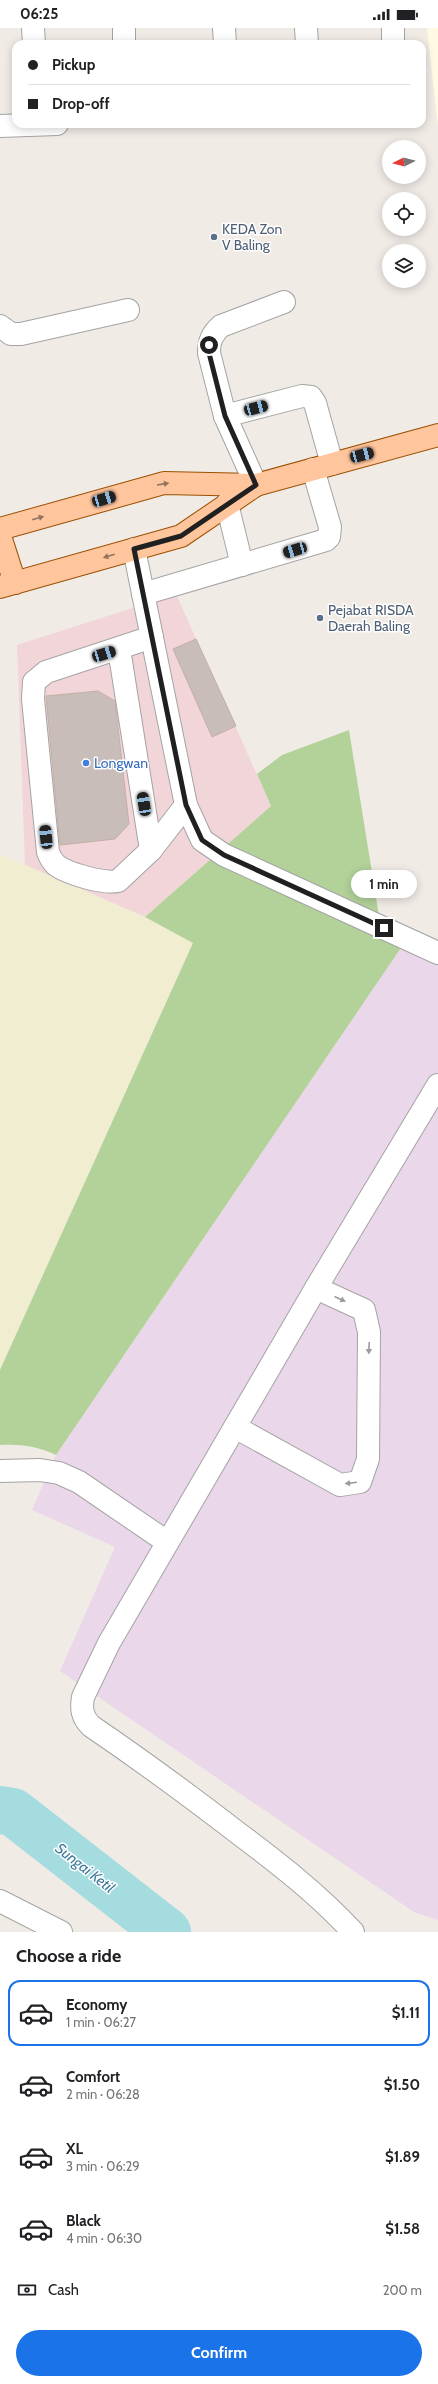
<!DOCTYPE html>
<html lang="en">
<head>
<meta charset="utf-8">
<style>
	:root { --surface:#fff; --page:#f2f2f2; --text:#202124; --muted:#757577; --line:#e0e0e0; --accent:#1a73e8 }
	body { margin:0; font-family:Cabin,sans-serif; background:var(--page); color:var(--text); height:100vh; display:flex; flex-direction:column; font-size:15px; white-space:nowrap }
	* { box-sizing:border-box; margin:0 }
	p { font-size:13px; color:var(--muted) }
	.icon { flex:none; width:22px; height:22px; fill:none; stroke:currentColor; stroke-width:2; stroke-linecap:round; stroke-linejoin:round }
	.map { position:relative; height:1904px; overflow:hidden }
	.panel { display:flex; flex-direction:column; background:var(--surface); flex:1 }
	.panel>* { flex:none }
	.hud { position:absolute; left:12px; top:12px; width:414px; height:88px; border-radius:12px; box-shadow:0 2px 10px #0003; display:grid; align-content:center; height:88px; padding:0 16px; background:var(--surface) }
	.needle { width:26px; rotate:264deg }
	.fabs { position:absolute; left:382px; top:112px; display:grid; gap:8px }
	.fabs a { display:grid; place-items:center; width:44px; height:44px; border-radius:50%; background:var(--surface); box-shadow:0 2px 10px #0003; font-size:20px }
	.end { position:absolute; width:18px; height:18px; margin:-9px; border:5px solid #202020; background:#fff; box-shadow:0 0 0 2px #fff }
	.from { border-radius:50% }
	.bubble { position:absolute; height:28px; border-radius:14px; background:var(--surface); box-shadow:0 2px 10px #0003; font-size:13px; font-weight:700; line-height:28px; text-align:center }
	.car { position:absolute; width:12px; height:24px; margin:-12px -6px; border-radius:5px; box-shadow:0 0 3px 1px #0007; background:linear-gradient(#222 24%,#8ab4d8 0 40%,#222 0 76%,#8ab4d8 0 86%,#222 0) }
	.hud b { display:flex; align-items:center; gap:14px; height:38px; font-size:15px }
	.hud b+b { border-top:1px solid var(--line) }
	.hud i { width:10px; height:10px; background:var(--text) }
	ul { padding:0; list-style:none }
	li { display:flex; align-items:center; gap:12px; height:66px; margin:0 8px 6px; padding:0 8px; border:2px solid transparent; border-radius:12px }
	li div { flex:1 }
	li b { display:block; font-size:15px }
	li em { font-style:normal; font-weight:700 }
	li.selected { border-color:var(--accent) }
	li>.icon { width:36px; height:36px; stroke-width:1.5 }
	h2 { padding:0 16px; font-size:18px; line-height:48px }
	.pay { display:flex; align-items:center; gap:10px; height:44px; padding:0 16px; font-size:15px }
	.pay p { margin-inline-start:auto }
	.cta { display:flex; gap:8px; margin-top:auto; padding:8px 16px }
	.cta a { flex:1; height:46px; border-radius:24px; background:var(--accent); color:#fff; font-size:16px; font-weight:700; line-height:46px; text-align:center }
	.status { display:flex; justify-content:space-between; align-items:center; height:28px; padding:0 20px; background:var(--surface); direction:ltr }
	.status svg { height:11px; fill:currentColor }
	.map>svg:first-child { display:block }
	.commercial { fill:#f2d5d8 }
	.industrial { fill:#ead7ea }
	.education { fill:#fffae1 }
	.farmland { fill:#f0edd0 }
	.forest { fill:#b2d299 }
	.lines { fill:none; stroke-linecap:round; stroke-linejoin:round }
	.river { stroke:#a4dce0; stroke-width:48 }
	.building { fill:#c9bdb9; stroke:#c3afa7 }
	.minor-casing { stroke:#a4a4a4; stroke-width:24 }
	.major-casing { stroke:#9c5000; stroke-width:24 }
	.minor { stroke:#fff; stroke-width:22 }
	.major { stroke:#ffc59d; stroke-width:22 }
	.oneway { fill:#90725e }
	.oneway2 { fill:#9b9b9b }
	.route { stroke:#202020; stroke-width:5 }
	.service-dot { fill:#5c6f8a; stroke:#fff; stroke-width:1.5 }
	.shop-dot { fill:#3f7fe0; stroke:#fff; stroke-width:1.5 }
	.labels { text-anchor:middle; stroke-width:3; stroke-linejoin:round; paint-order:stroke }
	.service-label { font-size:14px; fill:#4e5e75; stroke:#fff; text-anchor:start }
	.shop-label { font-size:14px; fill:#366cbe; stroke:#fff; text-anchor:start }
	.water-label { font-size:15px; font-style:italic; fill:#3f7c9c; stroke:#fff }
</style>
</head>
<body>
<div class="status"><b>06:25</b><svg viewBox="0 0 49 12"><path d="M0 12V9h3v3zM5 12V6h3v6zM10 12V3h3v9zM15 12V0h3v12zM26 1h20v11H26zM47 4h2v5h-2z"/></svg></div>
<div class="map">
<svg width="438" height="1904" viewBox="0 0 438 1904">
	<rect width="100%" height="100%" fill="#f1ebe6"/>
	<polygon class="commercial" points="176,566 271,778 145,889 25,837 17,617"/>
	<polygon class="industrial" points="409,908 438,921 438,1892 414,1884 60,1643 115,1519 32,1482 56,1427"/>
	<polygon class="education" points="427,0 438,0 438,98"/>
	<polygon class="farmland" points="0,826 145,889 193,915 0,1342"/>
	<path class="forest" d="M349,702L379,888L409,908L56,1427C37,1418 21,1416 0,1417V1342L193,915L145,889L271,778L257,746L282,727Z"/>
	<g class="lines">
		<polyline class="river" points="0,1782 13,1784 167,1904"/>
	</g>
	<g class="building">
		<polygon points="196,611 236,698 212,709 173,621"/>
		<polygon points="98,663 115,673 129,796 115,811 60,817 46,668"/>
	</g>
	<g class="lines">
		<defs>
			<g id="minor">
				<polyline points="33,0 34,16"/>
				<polyline points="224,0 225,16"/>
				<polyline points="306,0 307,16"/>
				<polyline points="124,1 124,16"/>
				<polyline points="393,16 393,0"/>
				<polyline points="0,98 57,96"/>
				<polyline points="0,298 11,306 21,306 128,282"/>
				<polyline points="225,388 302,368 311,369 315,375 332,436"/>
				<path d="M256,457L225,388L209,325C209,313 212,306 221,298L284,274"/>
				<polyline points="227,476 242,537"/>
				<polyline points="134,521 186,777 202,812 224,827 438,925"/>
				<polyline points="143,566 326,512 329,509 330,499 313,441"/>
				<path d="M152,609L46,644L34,654L33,671L48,824C50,830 52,833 56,837C68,846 104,856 118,853L151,822L186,777"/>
				<polyline points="119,621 151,822"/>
				<polyline points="235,1399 340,1457 360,1454 368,1431 369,1304 364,1282 316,1260"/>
				<polyline points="0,1443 40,1442 59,1445 79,1454 167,1514"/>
				<polyline points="0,1873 61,1904"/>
				<path d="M353,1904C318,1866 279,1836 238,1805C190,1768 141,1732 91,1698C82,1689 81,1681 83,1669L109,1615L316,1260L438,1057"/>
			</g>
			<g id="major">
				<polyline points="0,501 164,455 256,457 438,407"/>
				<polyline points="0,508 15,555"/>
				<polyline points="0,559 181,508 256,457"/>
			</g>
		</defs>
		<use href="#minor" class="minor-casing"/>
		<use href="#major" class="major-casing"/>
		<use href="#minor" class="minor"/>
		<use href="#major" class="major"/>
	</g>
	<defs><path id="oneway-solid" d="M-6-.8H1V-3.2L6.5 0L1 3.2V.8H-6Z"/></defs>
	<g class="oneway">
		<use href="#oneway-solid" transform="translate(163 456) rotate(-9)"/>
		<use href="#oneway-solid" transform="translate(38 490) rotate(-16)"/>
		<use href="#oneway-solid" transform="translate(109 528) rotate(164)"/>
	</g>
	<g class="oneway2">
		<use href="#oneway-solid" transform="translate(340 1271) rotate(24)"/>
		<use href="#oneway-solid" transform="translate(369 1320) rotate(92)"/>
		<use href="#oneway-solid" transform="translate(351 1455) rotate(173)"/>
	</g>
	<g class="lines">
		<polyline class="route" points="209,317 209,325 225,388 256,457 181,508 134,521 186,777 202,812 224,827 384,900"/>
	</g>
	<g class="service-dot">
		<circle cx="214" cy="209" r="4"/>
		<circle cx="320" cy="590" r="4"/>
	</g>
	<circle class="shop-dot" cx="86" cy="735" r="4"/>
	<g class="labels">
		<g class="service-label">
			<text x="222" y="206">KEDA Zon<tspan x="222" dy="16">V Baling</tspan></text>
			<text x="328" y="587">Pejabat RISDA<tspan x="328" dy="16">Daerah Baling</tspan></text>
		</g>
		<g class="shop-label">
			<text x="94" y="740">Longwan</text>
		</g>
		<g class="water-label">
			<text transform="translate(85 1840) rotate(38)" y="5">Sungai Ketil</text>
		</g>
	</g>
</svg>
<div class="fabs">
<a><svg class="needle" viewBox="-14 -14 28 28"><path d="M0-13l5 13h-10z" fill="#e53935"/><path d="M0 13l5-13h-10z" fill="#757577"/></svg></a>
<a><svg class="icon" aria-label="locate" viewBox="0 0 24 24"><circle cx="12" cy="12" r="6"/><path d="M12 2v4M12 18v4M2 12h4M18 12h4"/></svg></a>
<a><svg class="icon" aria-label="layers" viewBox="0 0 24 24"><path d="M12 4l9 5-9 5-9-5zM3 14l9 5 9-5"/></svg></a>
</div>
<i class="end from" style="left:209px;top:317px"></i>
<i class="end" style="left:384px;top:900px"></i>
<div class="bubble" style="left:351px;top:842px;width:66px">1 min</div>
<i class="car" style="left:256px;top:380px;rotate:75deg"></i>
<i class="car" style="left:362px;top:427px;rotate:75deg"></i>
<i class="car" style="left:104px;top:471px;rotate:74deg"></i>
<i class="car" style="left:295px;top:522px;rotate:254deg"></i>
<i class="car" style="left:104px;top:626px;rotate:73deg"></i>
<i class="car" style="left:144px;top:776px;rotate:351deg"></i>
<i class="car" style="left:46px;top:809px;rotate:354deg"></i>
<div class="hud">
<b><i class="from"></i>Pickup</b>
<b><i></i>Drop-off</b>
</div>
</div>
<section class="panel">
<h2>Choose a ride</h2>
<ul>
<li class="selected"><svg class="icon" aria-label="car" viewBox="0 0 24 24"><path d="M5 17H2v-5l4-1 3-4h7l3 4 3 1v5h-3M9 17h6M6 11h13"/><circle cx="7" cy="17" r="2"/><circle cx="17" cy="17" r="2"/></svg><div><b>Economy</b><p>1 min · 06:27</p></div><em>$1.11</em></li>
<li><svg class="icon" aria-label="car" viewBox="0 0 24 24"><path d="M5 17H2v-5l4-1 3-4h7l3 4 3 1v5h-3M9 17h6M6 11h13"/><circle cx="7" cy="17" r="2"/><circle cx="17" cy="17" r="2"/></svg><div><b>Comfort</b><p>2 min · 06:28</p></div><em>$1.50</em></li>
<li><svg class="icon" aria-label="car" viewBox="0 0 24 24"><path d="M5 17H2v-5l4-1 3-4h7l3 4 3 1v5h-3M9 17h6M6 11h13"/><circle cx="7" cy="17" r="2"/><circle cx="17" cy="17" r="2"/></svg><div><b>XL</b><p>3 min · 06:29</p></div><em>$1.89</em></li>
<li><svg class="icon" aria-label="car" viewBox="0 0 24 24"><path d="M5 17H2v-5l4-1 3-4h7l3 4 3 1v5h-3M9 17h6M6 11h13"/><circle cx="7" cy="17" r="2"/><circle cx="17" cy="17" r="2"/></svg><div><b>Black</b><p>4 min · 06:30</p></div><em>$1.58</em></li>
</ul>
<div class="pay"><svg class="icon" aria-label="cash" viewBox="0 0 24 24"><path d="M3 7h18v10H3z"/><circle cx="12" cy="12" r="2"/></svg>Cash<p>200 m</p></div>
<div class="cta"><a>Confirm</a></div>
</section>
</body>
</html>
